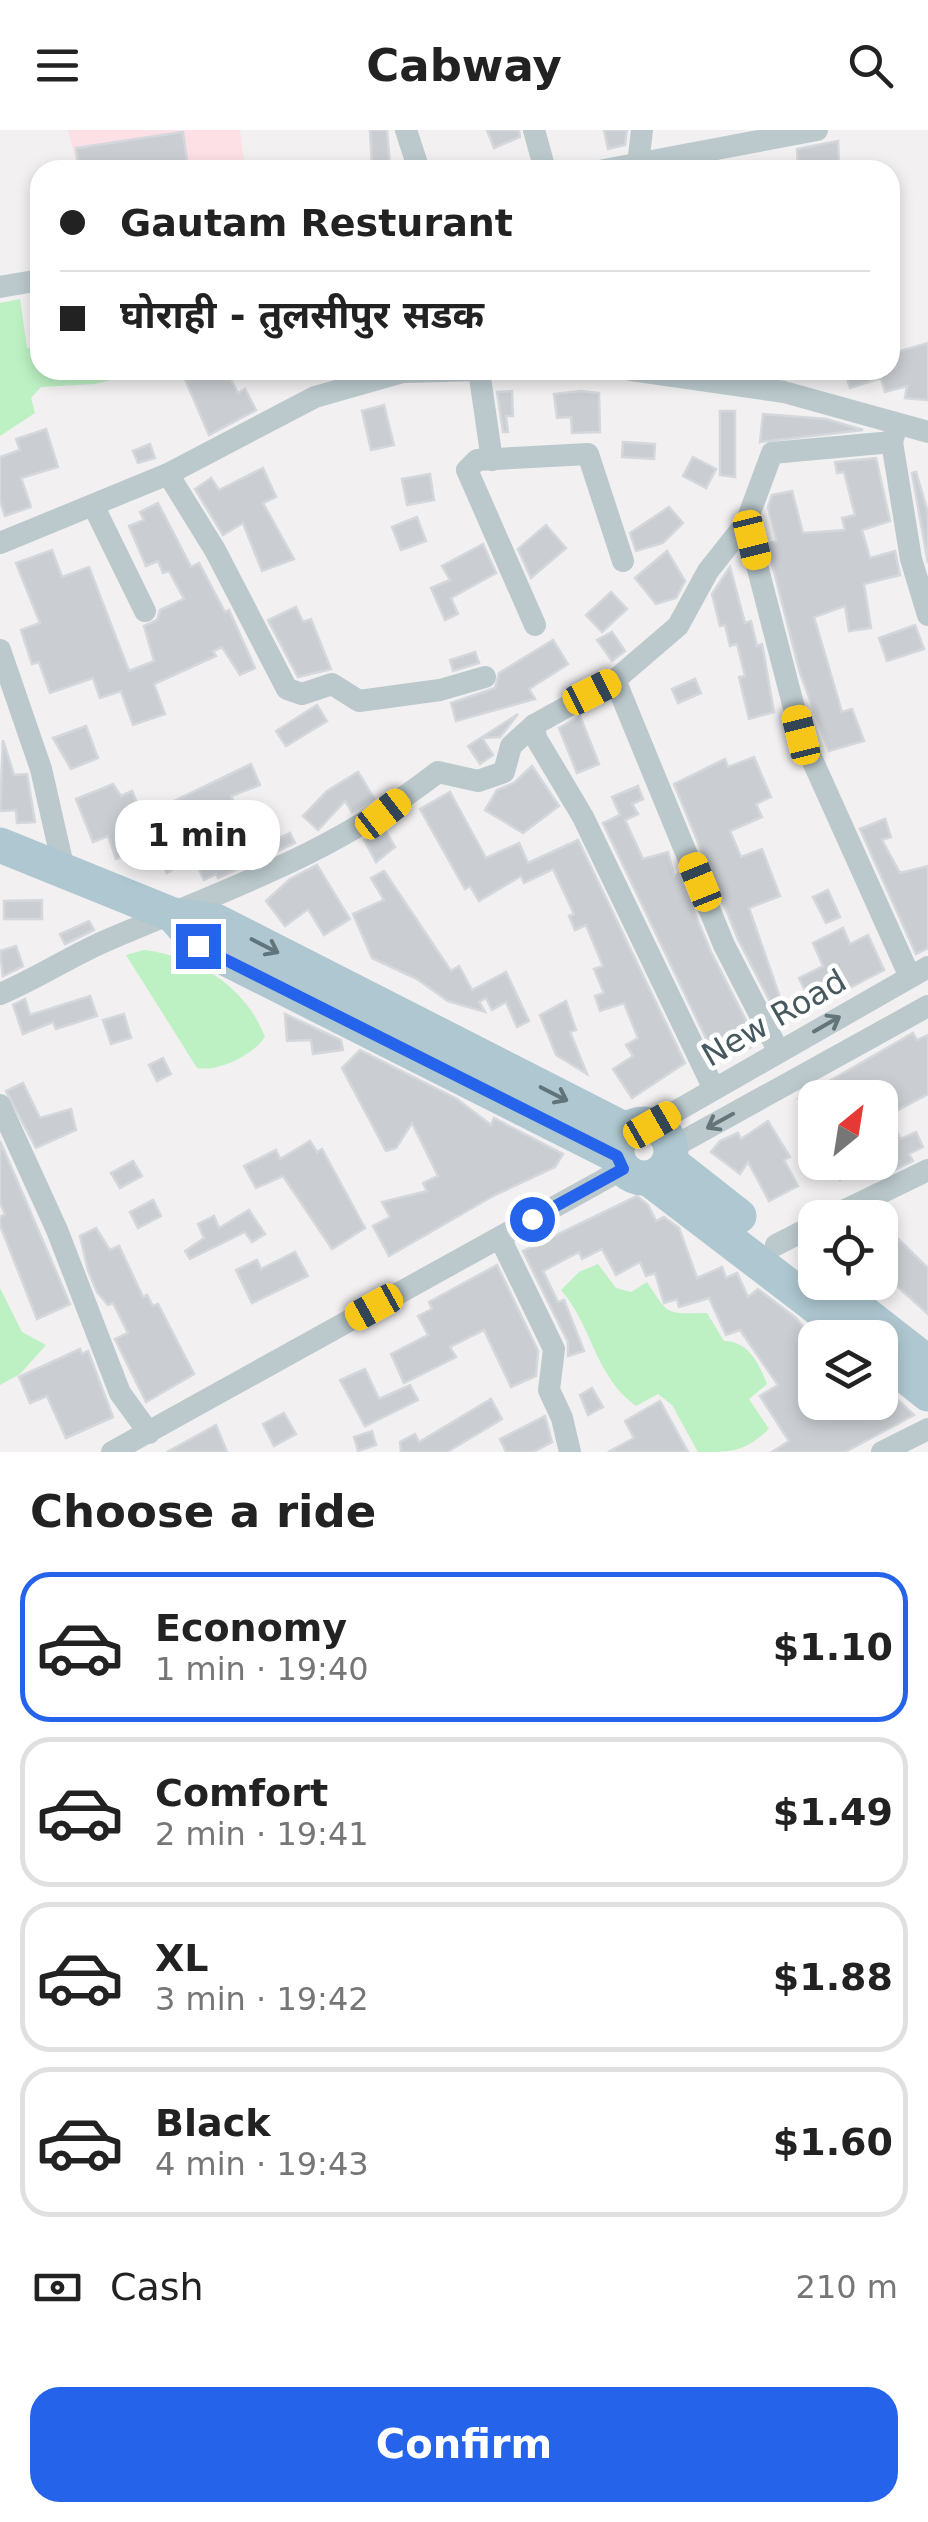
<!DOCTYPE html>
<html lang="en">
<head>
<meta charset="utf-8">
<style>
	:root { --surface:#fff; --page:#f6f6f6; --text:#222; --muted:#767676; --line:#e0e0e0; --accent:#2563eb }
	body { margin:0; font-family:"DejaVu Sans","Noto Sans Devanagari",sans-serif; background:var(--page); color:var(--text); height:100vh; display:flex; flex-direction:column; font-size:38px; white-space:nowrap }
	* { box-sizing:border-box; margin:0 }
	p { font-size:32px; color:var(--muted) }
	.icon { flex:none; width:55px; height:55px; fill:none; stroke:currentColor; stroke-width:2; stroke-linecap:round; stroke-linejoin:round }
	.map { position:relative; height:1322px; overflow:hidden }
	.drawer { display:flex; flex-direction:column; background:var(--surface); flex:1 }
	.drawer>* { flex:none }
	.hud { position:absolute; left:30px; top:30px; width:870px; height:220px; border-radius:30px; box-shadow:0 5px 15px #0003; display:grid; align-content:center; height:220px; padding:0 30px; background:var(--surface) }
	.needle { width:65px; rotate:30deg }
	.buttons { position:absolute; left:798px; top:950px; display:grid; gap:20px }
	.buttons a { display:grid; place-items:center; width:100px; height:100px; border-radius:20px; background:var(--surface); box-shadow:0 5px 15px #0003; font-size:50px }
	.end { position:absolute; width:45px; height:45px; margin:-22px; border:12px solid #2563eb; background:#fff; box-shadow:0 0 0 5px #fff }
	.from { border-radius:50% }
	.bubble { position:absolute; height:70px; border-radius:30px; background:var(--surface); box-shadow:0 5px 15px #0003; font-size:32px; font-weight:700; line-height:70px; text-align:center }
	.car { position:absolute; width:30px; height:60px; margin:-30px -15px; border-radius:12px; box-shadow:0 0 8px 2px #0007; background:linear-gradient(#f5c518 24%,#345 0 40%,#f5c518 0 76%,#345 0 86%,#f5c518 0) }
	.hud b { display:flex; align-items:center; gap:35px; height:95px; font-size:38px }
	.hud b+b { border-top:2px solid var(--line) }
	.hud i { width:25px; height:25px; background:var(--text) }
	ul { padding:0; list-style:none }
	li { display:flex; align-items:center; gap:30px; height:150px; margin:0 20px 15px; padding:0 10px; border:5px solid var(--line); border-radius:30px }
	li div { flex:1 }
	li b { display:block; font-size:38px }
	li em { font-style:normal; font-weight:700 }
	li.active { border-color:var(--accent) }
	li>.icon { width:90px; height:90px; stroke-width:1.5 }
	h2 { padding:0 30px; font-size:45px; line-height:120px }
	.pay { display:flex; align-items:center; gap:25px; height:110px; padding:0 30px; font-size:38px }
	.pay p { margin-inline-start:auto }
	.cta { display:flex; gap:20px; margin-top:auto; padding:20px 30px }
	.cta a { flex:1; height:115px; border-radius:30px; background:var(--accent); color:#fff; font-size:40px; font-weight:700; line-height:115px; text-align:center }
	header { display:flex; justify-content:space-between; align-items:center; height:130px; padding:0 30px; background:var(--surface); font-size:45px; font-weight:700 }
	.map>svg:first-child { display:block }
	.medical { fill:#fce0e5 }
	.green { fill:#bdf1c4 }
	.building { fill:#caced3; stroke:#d4d8dc; stroke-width:2.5 }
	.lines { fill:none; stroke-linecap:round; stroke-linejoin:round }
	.street { stroke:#bbc9cd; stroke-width:22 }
	.primary { stroke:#aec7d0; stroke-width:35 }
	.oneway { stroke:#61747a }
	.oneway2 { stroke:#64757a }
	.route { stroke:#2563eb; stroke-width:12 }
	.labels { text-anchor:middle; stroke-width:9; stroke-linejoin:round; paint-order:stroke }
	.street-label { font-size:32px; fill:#47595e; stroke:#fff }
</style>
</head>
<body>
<header><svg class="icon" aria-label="menu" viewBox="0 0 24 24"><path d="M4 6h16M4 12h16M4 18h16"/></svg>Cabway<svg class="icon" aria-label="search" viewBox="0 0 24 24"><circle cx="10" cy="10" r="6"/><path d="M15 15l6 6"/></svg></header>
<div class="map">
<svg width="928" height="1322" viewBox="0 0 928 1322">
	<rect width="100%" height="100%" fill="#f2f0f0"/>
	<polygon class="medical" points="68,0 240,0 245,40 78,40"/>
	<g class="green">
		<polygon points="20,169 27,218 40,217 40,240 149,240 95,254 41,257 31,268 35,283 0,306 0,173"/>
		<path d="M144,820C198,827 245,856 265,907C252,926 218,942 197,938L126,825Z"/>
		<path d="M598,1134L616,1158L631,1162L647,1152C669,1185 664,1184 707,1183L724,1211C748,1211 759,1233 767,1254L749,1269L769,1299C744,1322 733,1322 698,1322L672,1275L658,1264L636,1276C594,1245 593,1197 561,1160L579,1142Z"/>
		<polygon points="0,1158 22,1202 46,1215 20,1244 0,1255"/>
	</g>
	<g class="building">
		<polygon points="370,0 387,0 390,36 372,37"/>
		<polygon points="487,0 519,0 520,7 494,18"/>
		<polygon points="604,0 627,0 625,15 608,19"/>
		<polygon points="183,2 188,38 79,40 76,18"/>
		<polygon points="838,11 839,36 798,40 797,19"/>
		<polygon points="928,213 928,270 905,268 907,256 885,262 881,248 850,258 844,240 890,240 890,224"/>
		<polygon points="181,240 226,240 238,263 245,259 256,280 209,305"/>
		<polygon points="512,261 513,286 506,286 508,302 503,302 497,262"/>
		<polygon points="581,261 599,263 600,302 572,303 571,287 557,288 554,264"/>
		<polygon points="384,275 394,315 371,320 362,281"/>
		<polygon points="720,281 735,281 735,347 720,345"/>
		<polygon points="763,284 826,289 863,300 760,312"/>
		<polygon points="46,299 58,337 21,348 31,377 5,386 0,371 0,327 20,320 16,309"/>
		<polygon points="623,312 655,314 654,329 622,327"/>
		<polygon points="150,314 155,328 138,333 133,321"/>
		<polygon points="693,327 716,339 706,358 683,346"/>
		<polygon points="876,328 890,391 862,400 870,428 895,421 900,445 864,454 871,498 849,501 845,476 814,487 842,582 852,579 864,611 829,621 800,543 767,414 777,411 768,377 772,365 792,361 803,403 845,400 842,388 855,385 844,342 837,343 835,332"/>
		<polygon points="263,338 276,367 263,373 294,429 262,441 243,393 223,405 195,359 211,348 219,360"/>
		<polygon points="916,342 928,383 928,433 912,343"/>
		<polygon points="430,344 434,370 407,375 402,349"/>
		<polygon points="158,373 191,437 199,433 225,482 229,480 255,538 240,545 222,517 213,521 216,526 154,554 165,584 133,595 121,561 100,568 93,548 50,563 39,532 32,534 21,500 40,493 16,433 52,420 62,447 89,437 129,541 154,531 144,496 157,490 160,480 184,469 169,441 163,443 158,431 146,436 129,396 144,390 140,382"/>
		<polygon points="669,377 683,393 663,413 636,421 630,403"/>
		<polygon points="417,387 426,411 401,420 392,397"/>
		<polygon points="546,395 566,418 531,448 518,419"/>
		<polygon points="483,414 496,443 451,468 458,484 445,490 431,458 450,450 442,436"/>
		<polygon points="667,421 685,451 676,468 656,474 635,448"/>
		<polygon points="730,437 745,493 751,491 757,516 762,514 774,582 749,589 739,547 745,546 737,514 730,516 725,495 720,496 712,464"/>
		<polygon points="611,462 627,479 602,502 586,485"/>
		<polygon points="296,477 303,492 311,489 331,539 298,547 268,490"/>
		<polygon points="915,495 924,519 887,531 879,508"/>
		<polygon points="612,502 625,521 612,531 597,510"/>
		<polygon points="553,510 568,534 529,559 535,569 456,591 451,573 495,558 499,543"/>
		<polygon points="475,522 479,533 453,541 450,530"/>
		<polygon points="695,549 701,563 678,573 672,559"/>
		<polygon points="317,575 327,591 286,616 276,601"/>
		<polygon points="518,584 500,607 482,608 493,625 480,634 468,616"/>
		<polygon points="580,586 599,634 577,643 559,598"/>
		<polygon points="86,596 98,628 71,639 53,608"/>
		<polygon points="3,610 14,645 27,644 35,692 17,693 16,680 0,681"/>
		<polygon points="754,627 771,667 756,674 762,687 730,701 741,727 762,719 780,766 749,778 786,885 779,889 738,809 674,654 725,629 728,637"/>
		<polygon points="251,634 260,655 231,666 248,699 254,696 263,716 290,703 295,713 218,748 216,744 204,750 193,727 167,743 152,717 116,729 108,706 93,712 76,669 113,654 121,666 132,661 148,699 180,683 174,671"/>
		<polygon points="532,636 559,676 523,703 485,680 497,660 514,653"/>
		<polygon points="358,642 374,668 352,682 345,671 318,700 303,686 327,661"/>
		<polygon points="638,656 643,669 632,674 638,684 625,690 643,729 668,722 674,746 678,744 711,822 758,914 734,925 732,921 716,929 603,693 620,685 612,667"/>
		<polygon points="450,662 486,728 519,713 528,733 578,710 685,933 632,968 613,939 633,926 626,915 638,908 624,873 600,881 595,866 604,863 594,839 603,836 586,795 575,800 569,786 574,784 553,739 524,753 521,746 479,771 470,756 465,759 420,679"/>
		<polygon points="885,689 891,707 882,710 900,743 928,736 928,818 916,824 860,699"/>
		<polygon points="384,698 395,717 376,732 364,710"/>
		<polygon points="317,735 350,789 324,805 308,779 285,796 266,771 290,749"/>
		<polygon points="384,741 451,841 459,836 472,860 506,842 529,891 517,897 506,872 492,880 486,868 479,872 485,882 448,871 417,849 372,828 353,784 384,770 371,748"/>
		<polygon points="828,760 840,787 826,793 813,767"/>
		<polygon points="42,770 42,789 4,789 4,771"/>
		<polygon points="89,791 94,800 65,814 60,804"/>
		<polygon points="843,798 850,814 868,805 884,840 813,877 799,848 823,836 813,813"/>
		<polygon points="16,816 23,836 3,846 0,821"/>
		<polygon points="90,866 97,886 56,899 53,892 23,904 13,875 25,869 30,885"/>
		<polygon points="566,871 576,900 570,902 587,944 556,925 540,885"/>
		<polygon points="124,884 131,908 111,914 103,890"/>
		<polygon points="285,884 341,910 343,920 313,924 311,910 287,911"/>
		<polygon points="913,903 917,910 928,905 928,964 887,986 901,1009 916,1002 923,1017 909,1024 913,1031 892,1041 880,1020 880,968 800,968"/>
		<polygon points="360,920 457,969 491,995 494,988 563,1024 555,1037 493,1066 389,1126 373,1096 390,1087 382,1072 427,1061 423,1053 438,1046 412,993 396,1018 386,1021 342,938"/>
		<polygon points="163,928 171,944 157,951 149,935"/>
		<polygon points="23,953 40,988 71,979 76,1000 36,1018 6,961"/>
		<polygon points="768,991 790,1027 784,1030 798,1056 769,1071 748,1032 740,1044 711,1022 720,1011 738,1003 741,1009"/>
		<polygon points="0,1011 70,1174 37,1189 0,1095 0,1087 5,1084 0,1073"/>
		<polygon points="310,1011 317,1022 322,1019 365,1098 332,1119 283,1046 256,1058 244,1036 276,1020 280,1029"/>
		<polygon points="133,1031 142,1046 120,1058 111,1043"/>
		<polygon points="828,1032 866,1032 840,1050"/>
		<polygon points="637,1066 648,1075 656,1091 664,1087 679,1098 697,1148 722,1137 726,1148 737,1143 748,1167 758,1159 796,1188 815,1212 815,1272 880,1272 880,1253 914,1285 845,1322 772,1322 789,1311 760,1266 778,1255 740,1200 726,1205 709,1168 679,1177 677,1169 664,1173 655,1143 646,1146 640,1132 616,1145 602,1119 582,1129 579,1122 543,1141 558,1172 564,1170 584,1221 568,1226 568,1212 523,1121"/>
		<polygon points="153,1070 161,1086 138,1098 130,1082"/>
		<polygon points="249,1080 265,1104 252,1112 245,1102 190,1129 185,1121 204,1108 198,1094 214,1086 219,1098"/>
		<polygon points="880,1091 928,1138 928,1184 880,1141"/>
		<polygon points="96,1098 110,1120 119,1116 143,1167 147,1165 153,1176 158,1174 194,1244 146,1272 115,1209 128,1203 113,1173 108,1175 97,1162 88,1140 80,1106"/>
		<polygon points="295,1122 308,1146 252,1173 236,1140 257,1130 261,1139"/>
		<polygon points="497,1135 538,1221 536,1246 511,1257 484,1200 450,1217 456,1227 404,1253 391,1224 428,1205 418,1186 432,1179 429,1172"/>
		<polygon points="80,1219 82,1224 88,1221 113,1287 66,1308 47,1266 30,1273 19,1247"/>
		<polygon points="365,1239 379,1269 410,1255 418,1270 365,1296 340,1250"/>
		<polygon points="592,1258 603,1277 588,1285 580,1265"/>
		<polygon points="491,1269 502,1289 447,1322 401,1322 400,1312 415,1304 419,1312"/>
		<polygon points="660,1271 688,1322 608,1322 634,1308 625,1291"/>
		<polygon points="284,1283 296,1304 274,1316 263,1294"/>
		<polygon points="545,1286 552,1312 533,1322 506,1322 500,1309"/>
		<polygon points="216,1295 227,1322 167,1322"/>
		<polygon points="372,1301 376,1315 358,1321 354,1307"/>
	</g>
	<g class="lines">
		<g class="street">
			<polyline points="406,0 419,40"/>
			<polyline points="534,0 545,40"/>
			<polyline points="638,34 642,0"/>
			<polyline points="604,40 817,0"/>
			<polyline points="0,157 40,150"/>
			<polyline points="631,240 784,262 928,302"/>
			<polyline points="479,241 492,330"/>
			<polyline points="897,295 892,312 772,323 746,393 801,605 910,847"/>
			<polyline points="892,312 911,429 928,485"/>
			<polyline points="168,344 215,420 287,559 302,564 332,554 359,571 440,560 485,547"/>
			<polyline points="94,377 145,481"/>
			<polyline points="0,413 168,344 315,267 403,242 481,240"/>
			<polyline points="535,495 467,340 477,330 588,324 623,431"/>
			<polyline points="0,520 41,639 64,740"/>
			<polyline points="615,550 724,815 779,922"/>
			<polyline points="534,595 536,608 583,687 714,959"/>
			<path d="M0,864C38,848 72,825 110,809C232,757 331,725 438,642L478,651L504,642L511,616L534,595L615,550L678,496L708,441L746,393"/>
			<polyline points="0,975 57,1100 120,1263 149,1303"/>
			<polyline points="652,995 928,837"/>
			<polyline points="671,1018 928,876"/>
			<polyline points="829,1088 928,1040"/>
			<polyline points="500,1108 554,1219 549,1260 562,1288 570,1322"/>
			<polyline points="776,1115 815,1095"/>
			<polyline points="112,1322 623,1039"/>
			<polyline points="882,1322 928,1299"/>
		</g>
		<g class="primary">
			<polyline points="0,715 173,785 216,791 626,1000"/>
			<polyline points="173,785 199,815 617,1026"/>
			<circle cx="644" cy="1021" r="27"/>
			<polyline points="669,1031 739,1086"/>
			<polyline points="648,1048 857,1208"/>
			<polyline points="841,1165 928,1233"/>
			<polyline points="882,1227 928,1264"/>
		</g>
	</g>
	<defs><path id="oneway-shaft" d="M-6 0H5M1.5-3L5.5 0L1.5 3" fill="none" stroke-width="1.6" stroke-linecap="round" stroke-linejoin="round" transform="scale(2.5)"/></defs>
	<g class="oneway">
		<use href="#oneway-shaft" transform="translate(265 816) rotate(27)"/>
		<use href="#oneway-shaft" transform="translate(554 964) rotate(27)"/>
	</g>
	<g class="oneway2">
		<use href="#oneway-shaft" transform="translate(827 894) rotate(-30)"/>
		<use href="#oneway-shaft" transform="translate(720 991) rotate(151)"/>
	</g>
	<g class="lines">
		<polyline class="route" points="198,816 617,1026 623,1039 532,1089"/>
	</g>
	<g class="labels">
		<g class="street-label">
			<text transform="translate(774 888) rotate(-30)" y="11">New Road</text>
		</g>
	</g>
</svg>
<div class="buttons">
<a><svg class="needle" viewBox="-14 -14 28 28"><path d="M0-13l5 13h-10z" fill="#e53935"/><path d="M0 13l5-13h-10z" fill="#767676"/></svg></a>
<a><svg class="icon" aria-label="locate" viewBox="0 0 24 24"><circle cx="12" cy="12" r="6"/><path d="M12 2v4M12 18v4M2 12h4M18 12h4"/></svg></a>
<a><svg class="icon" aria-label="layers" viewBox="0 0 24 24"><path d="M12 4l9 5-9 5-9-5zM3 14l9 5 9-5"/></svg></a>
</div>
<i class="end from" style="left:532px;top:1089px"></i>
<i class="end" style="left:198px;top:816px"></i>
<div class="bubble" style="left:115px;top:670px;width:165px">1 min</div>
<i class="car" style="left:752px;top:410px;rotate:166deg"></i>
<i class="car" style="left:592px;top:562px;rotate:63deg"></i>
<i class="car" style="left:801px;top:605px;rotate:346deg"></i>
<i class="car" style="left:383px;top:684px;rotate:52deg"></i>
<i class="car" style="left:700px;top:752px;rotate:338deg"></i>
<i class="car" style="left:652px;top:995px;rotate:60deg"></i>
<i class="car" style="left:374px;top:1177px;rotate:241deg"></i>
<div class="hud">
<b><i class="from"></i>Gautam Resturant</b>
<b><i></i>घोराही - तुलसीपुर सडक</b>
</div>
</div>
<section class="drawer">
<h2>Choose a ride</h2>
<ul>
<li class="active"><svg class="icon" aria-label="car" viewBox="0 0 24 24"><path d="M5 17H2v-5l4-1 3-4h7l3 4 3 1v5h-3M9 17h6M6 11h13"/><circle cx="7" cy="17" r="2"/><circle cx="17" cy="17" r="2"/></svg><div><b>Economy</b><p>1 min · 19:40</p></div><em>$1.10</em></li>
<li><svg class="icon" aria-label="car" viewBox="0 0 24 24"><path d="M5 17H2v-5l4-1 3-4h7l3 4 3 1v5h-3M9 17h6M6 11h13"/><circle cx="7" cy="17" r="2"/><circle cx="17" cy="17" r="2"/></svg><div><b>Comfort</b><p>2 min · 19:41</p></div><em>$1.49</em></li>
<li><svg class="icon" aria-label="car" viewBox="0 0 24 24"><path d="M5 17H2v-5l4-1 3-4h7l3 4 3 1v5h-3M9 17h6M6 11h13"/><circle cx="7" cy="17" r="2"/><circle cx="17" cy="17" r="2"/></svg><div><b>XL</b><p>3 min · 19:42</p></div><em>$1.88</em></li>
<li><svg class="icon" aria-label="car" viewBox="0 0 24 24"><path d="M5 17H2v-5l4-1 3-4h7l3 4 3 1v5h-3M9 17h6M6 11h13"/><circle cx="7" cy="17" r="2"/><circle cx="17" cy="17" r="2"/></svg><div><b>Black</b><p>4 min · 19:43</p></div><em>$1.60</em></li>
</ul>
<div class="pay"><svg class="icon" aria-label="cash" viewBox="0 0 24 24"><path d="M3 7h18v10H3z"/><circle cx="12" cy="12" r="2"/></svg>Cash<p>210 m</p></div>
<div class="cta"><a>Confirm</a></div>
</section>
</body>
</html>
